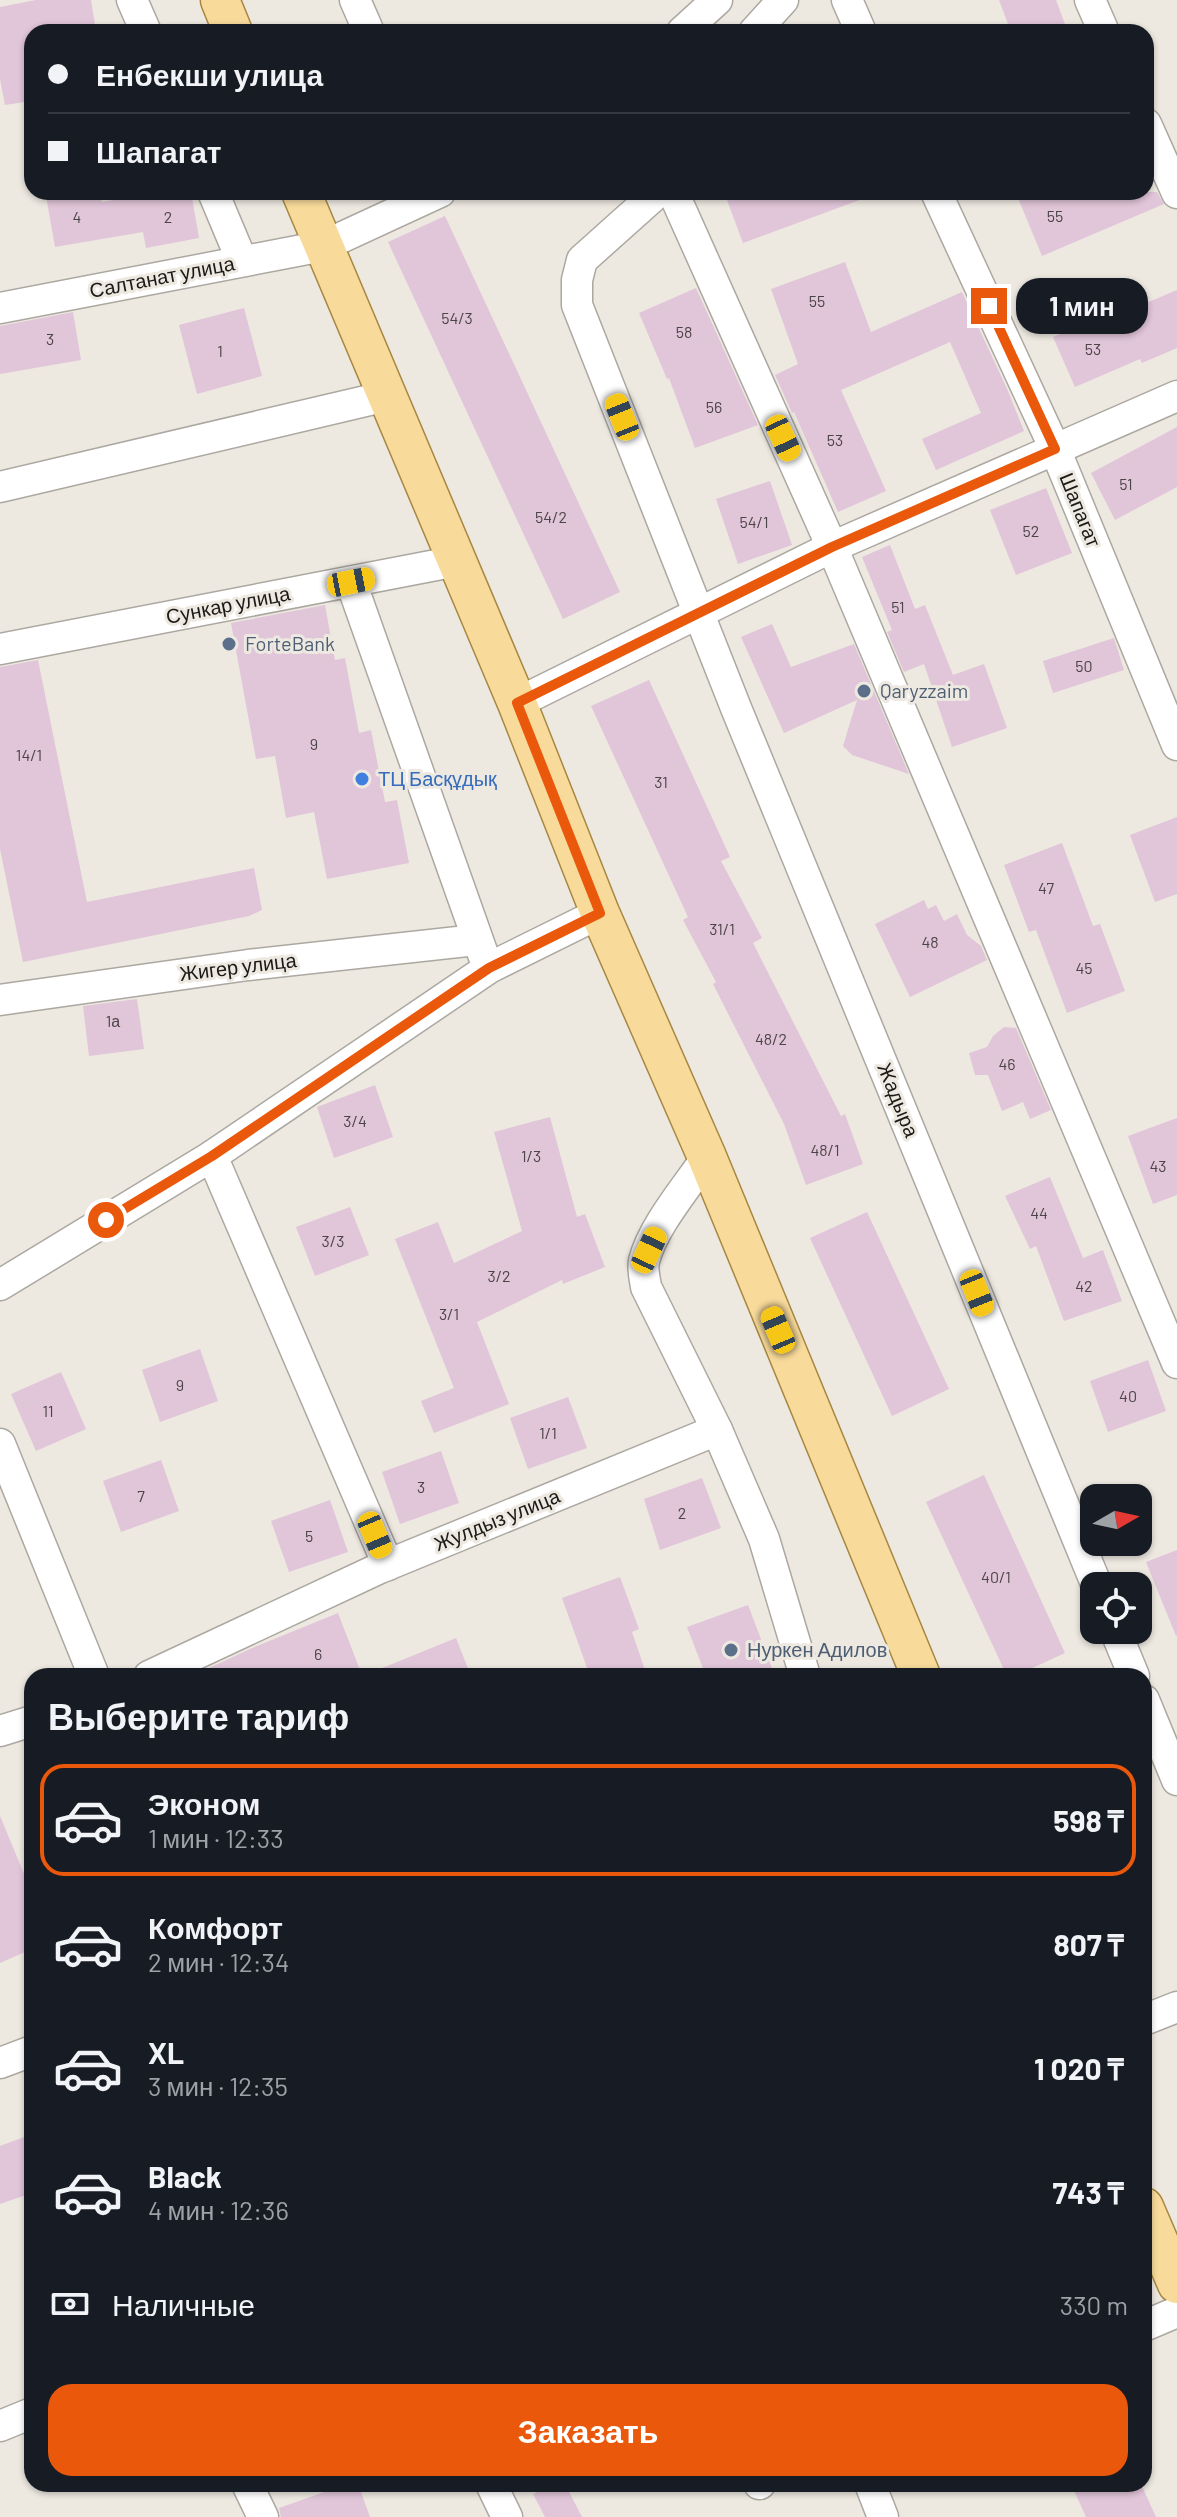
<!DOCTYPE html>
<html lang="ru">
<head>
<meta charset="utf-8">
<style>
	:root { --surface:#171b24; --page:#242831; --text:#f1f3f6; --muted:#9ea1a6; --line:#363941; --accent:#ea580c }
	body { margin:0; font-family:Barlow,sans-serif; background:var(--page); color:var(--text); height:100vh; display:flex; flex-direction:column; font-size:30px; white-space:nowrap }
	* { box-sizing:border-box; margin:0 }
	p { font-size:26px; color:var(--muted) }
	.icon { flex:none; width:44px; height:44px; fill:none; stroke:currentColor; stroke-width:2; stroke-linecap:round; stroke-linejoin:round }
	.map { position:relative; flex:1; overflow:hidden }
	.sheet { position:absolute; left:24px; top:1668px; width:1128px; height:824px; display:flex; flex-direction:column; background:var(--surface); border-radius:24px; box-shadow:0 2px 6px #0004 }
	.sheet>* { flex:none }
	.guide { position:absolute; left:24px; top:24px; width:1130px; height:176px; border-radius:24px; box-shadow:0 2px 6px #0004; display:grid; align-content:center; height:176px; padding:0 24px; background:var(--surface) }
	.needle { width:52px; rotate:81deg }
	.fabs { position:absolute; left:1080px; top:1484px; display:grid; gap:16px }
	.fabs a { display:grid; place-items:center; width:72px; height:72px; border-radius:16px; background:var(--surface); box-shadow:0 2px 6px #0004; font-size:40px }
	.end { position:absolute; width:36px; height:36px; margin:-18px; border:10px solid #ea580c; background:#fff; box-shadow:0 0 0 4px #fff }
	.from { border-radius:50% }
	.bubble { position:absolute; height:56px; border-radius:24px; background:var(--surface); box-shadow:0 2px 6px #0004; font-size:26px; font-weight:700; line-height:56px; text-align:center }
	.car { position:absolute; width:24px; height:48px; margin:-24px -12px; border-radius:10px; box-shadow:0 0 6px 2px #0007; background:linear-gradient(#f5c518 24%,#345 0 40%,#f5c518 0 76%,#345 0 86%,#f5c518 0) }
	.guide b { display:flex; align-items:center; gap:28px; height:76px; font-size:30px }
	.guide b+b { border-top:2px solid var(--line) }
	.guide i { width:20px; height:20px; background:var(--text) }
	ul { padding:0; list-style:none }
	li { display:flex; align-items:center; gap:24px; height:112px; margin:0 16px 12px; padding:0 8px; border:4px solid transparent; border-radius:24px }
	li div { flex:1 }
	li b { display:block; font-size:30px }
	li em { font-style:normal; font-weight:700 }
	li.current { border-color:var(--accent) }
	li>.icon { width:72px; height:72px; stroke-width:1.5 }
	h2 { padding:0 24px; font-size:36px; line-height:96px }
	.pay { display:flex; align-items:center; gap:20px; height:88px; padding:0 24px; font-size:30px }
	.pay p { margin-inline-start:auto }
	.primary-button { display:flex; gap:16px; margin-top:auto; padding:16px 24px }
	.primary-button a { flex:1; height:92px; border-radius:24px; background:var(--accent); color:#fff; font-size:32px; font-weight:700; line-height:92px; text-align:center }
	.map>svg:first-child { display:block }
	.building { fill:#e1c5d9 }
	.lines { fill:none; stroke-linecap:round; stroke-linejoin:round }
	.minor-casing { stroke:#aca8a1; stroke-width:33 }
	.major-casing { stroke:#a78741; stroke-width:41 }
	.minor { stroke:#fff; stroke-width:30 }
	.major { stroke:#f8da9b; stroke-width:38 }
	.route { stroke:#ea580c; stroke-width:10 }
	.service-dot { fill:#5c6f8a; stroke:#ede9e1; stroke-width:3 }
	.shop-dot { fill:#3f7fe0; stroke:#ede9e1; stroke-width:3 }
	.labels { text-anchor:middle; stroke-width:6; stroke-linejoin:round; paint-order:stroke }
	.number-label { font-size:16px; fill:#4c4548 }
	.street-label { font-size:20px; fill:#1b1a17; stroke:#ede9e1 }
	.service-label { font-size:20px; fill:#4e5e75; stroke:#ede9e1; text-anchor:start }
	.shop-label { font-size:20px; fill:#366cbe; stroke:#ede9e1; text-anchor:start }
</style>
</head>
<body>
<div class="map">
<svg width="1177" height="2517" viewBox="0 0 1177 2517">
	<rect width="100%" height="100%" fill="#ede9e1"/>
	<g class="building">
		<polygon points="36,0 91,0 95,25 52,32 32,32 32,36 27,36 32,66 32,101 5,105 0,79 0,7"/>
		<polygon points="999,0 1056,0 1068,32 1011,32"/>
		<polygon points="69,192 100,192 102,202 160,192 191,192 199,238 146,248 143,232 55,247 46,196"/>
		<polygon points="724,192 872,192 873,195 743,243"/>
		<polygon points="1032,192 1157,192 1164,204 1042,256 1018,198"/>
		<polygon points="445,216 620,592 563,619 388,242"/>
		<polygon points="845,262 871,332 962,292 1008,391 1024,431 936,470 922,439 981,413 950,342 841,390 886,491 838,512 794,412 792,413 775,375 798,364 771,289"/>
		<polygon points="696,288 758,425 695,448 669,378 667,379 639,313"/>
		<polygon points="1177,290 1177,348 1142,363 1140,359 1075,387 1053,337 1111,312 1113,317"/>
		<polygon points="244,308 262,376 197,394 179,325"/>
		<polygon points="73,312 81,360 0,374 0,326"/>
		<polygon points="1177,427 1177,487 1115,520 1091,473"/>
		<polygon points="770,481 792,545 738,564 716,499"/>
		<polygon points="1046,488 1072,553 1016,575 990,510"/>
		<polygon points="890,545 915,609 925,605 953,675 984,664 1007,728 952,747 924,664 904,672 887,632 892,630 862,557"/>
		<polygon points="325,605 335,660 345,658 359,733 371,730 385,802 397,800 409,863 327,879 314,812 286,818 275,756 256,759 231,623"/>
		<polygon points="772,624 791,667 854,644 909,774 852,755 843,746 857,700 784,733 741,637"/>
		<polygon points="1114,638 1124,670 1053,693 1043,661"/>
		<polygon points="38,660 87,902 254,868 262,910 249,916 23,962 0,849 0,667"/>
		<polygon points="649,680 730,857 721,861 762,938 753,943 841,1116 845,1114 863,1164 806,1185 784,1124 713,984 716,982 683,920 688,917 591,706"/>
		<polygon points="1177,817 1177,894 1155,902 1130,835"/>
		<polygon points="1062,843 1093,926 1100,924 1125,991 1067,1013 1036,930 1029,932 1004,865"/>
		<polygon points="924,900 928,909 936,905 944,921 957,914 967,935 981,946 987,960 910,997 875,924"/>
		<polygon points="137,999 144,1049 89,1056 83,1006"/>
		<polygon points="1004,1027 1016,1028 1051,1110 1030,1119 1023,1102 1002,1111 988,1075 975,1075 969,1053 987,1047 993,1036"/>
		<polygon points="375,1085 393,1137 334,1158 317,1107"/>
		<polygon points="550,1117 577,1217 585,1214 605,1267 563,1284 562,1280 477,1322 509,1404 434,1433 421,1401 454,1388 395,1239 438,1222 454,1263 522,1231 494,1132"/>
		<polygon points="1177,1118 1177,1195 1153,1204 1128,1136"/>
		<polygon points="1050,1177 1083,1258 1103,1250 1122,1301 1064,1321 1036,1246 1030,1249 1005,1196"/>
		<polygon points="350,1207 369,1255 315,1276 296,1227"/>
		<polygon points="867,1212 949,1389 892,1416 810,1238"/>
		<polygon points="200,1349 218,1401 160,1422 142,1370"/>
		<polygon points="1148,1360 1166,1411 1108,1432 1090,1381"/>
		<polygon points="61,1372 86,1429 36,1451 11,1394"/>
		<polygon points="568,1397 587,1448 528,1469 510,1418"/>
		<polygon points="441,1451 459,1503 400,1524 382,1472"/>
		<polygon points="161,1460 179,1511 121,1532 103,1481"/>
		<polygon points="984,1475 1065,1653 1015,1676 1007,1676 926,1502"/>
		<polygon points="702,1478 721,1528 660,1550 644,1499"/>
		<polygon points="330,1500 348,1552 289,1572 271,1521"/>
		<polygon points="1177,1550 1177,1635 1176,1636 1146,1562"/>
		<polygon points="620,1577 639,1629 632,1632 647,1676 590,1676 562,1598"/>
		<polygon points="748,1605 775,1676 706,1676 687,1627"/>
		<polygon points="338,1613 360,1670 345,1676 192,1676 250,1649"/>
		<polygon points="456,1638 471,1676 365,1676 365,1675"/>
		<polygon points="0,1816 32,1893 32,1949 0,1963"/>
		<polygon points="32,2134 32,2193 0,2204 0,2146"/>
		<polygon points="347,2484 358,2484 370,2517 281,2517 279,2508"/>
		<polygon points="554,2484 565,2484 582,2517 545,2517 533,2494"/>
		<polygon points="1071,2484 1141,2484 1156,2517 1086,2517"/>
	</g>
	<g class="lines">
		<defs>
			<g id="minor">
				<polyline points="132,0 146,32"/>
				<polyline points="355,0 369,32"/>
				<polyline points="847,0 861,32"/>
				<polyline points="1090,0 1104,32"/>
				<polyline points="682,32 717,0"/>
				<polyline points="754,32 783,0"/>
				<polyline points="1146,124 1177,193"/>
				<polyline points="213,192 242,261"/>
				<polyline points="658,192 582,260 577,280 577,305 736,708 1097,1586"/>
				<polyline points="673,192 832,547 1177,1363"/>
				<polyline points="936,192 1055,449 1177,745"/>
				<polyline points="0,308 323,246 440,192"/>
				<polyline points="0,487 387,396"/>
				<polyline points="351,582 484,957"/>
				<polyline points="0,649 457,561"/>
				<polyline points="517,703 832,547 1177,396"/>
				<polyline points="0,1000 248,965 476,940"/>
				<polyline points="212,1156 388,1565"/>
				<path d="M707,1157C687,1187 653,1226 644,1261C642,1269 645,1279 646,1287L717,1430L764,1539L805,1676"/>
				<polyline points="0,1285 212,1156 489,968 600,913"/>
				<polyline points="0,1444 94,1676"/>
				<polyline points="1115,1630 1134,1676"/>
				<polyline points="149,1676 380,1568 717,1430"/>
				<polyline points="1144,1700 1177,1780"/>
				<polyline points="0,1731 32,1721"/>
				<polyline points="1144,2020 1177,2007"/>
				<polyline points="0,2063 32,2051"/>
				<polyline points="1144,2326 1177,2312"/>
				<polyline points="0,2426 32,2413"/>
				<polyline points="247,2484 263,2517"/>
				<polyline points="491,2484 507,2517"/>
				<polyline points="759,2484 760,2484"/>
				<polyline points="870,2484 883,2517"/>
			</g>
			<g id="major">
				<polyline points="220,0 233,32"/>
				<polyline points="301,192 517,703 600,913 707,1157 921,1676"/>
				<polyline points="1144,2207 1177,2284"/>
			</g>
		</defs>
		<use href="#minor" class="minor-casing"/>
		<use href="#major" class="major-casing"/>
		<use href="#minor" class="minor"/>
		<use href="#major" class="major"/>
	</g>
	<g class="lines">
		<polyline class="route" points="106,1220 212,1156 489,968 600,913 517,703 832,547 1055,449 989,306"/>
	</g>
	<g class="service-dot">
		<circle cx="229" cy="644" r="8"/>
		<circle cx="864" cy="691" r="8"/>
		<circle cx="731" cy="1650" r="8"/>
	</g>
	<circle class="shop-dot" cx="362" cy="779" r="8"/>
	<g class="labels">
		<g class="number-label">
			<text x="1055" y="222">55</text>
			<text x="77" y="223">4</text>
			<text x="168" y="223">2</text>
			<text x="817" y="307">55</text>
			<text x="457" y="324">54/3</text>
			<text x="684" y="338">58</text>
			<text x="50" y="345">3</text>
			<text x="1093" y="355">53</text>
			<text x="220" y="357">1</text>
			<text x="714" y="413">56</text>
			<text x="835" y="446">53</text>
			<text x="1126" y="490">51</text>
			<text x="551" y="523">54/2</text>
			<text x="754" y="528">54/1</text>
			<text x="1031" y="537">52</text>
			<text x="898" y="613">51</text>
			<text x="1084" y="672">50</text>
			<text x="314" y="750">9</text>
			<text x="29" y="761">14/1</text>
			<text x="661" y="788">31</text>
			<text x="1046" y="894">47</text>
			<text x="722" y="935">31/1</text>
			<text x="930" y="948">48</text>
			<text x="1084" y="974">45</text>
			<text x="113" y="1027">1а</text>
			<text x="771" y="1045">48/2</text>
			<text x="1007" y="1070">46</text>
			<text x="355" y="1127">3/4</text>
			<text x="825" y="1156">48/1</text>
			<text x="531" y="1162">1/3</text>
			<text x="1158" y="1172">43</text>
			<text x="1039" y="1219">44</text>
			<text x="333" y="1247">3/3</text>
			<text x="499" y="1282">3/2</text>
			<text x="1084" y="1292">42</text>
			<text x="449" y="1320">3/1</text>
			<text x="180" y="1391">9</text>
			<text x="1128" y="1402">40</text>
			<text x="48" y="1417">11</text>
			<text x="548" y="1439">1/1</text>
			<text x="421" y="1493">3</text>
			<text x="141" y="1502">7</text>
			<text x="682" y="1519">2</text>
			<text x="309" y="1542">5</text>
			<text x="996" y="1583">40/1</text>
			<text x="318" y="1660">6</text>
		</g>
		<g class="street-label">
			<text transform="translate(162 277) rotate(-11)" y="7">Салтанат улица</text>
			<text transform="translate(1080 510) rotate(68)" y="7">Шапагат</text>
			<text transform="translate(228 605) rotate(-11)" y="7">Сункар улица</text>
			<text transform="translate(238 967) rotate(-7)" y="7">Жигер улица</text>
			<text transform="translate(898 1100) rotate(68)" y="7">Жадыра</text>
			<text transform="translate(497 1520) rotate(-22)" y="7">Жулдыз улица</text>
		</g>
		<g class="service-label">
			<text x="245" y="651">ForteBank</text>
			<text x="880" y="698">Qaryzzaim</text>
			<text x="747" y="1657">Нуркен Адилов</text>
		</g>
		<g class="shop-label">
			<text x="378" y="786">ТЦ Басқұдық</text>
		</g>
	</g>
</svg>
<div class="fabs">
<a><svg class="needle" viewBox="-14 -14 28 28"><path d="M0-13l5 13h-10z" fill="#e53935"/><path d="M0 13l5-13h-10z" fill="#9ea1a6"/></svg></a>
<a><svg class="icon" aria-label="locate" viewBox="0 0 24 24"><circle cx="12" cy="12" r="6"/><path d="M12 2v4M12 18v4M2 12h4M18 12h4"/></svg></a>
</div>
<i class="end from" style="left:106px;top:1220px"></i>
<i class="end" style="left:989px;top:306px"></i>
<div class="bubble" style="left:1016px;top:278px;width:132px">1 мин</div>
<i class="car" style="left:622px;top:417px;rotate:338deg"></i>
<i class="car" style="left:783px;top:438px;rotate:155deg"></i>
<i class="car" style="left:351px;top:582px;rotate:79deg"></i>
<i class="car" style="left:649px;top:1250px;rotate:25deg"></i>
<i class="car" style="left:977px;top:1293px;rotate:158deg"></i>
<i class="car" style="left:778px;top:1330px;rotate:337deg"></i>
<i class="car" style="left:375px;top:1535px;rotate:157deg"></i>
<div class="guide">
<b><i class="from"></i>Енбекши улица</b>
<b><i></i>Шапагат</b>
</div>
<section class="sheet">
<h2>Выберите тариф</h2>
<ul>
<li class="current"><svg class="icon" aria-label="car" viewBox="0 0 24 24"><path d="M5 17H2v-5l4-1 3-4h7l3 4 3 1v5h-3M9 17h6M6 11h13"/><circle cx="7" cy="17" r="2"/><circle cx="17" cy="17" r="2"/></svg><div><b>Эконом</b><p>1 мин · 12:33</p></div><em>598 ₸</em></li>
<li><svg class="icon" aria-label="car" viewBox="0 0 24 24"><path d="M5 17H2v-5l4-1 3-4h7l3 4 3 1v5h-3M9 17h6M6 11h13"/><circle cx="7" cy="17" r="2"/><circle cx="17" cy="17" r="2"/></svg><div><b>Комфорт</b><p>2 мин · 12:34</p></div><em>807 ₸</em></li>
<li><svg class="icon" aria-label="car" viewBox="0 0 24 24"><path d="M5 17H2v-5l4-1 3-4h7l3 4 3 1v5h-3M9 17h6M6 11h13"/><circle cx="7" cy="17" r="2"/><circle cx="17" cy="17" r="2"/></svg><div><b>XL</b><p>3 мин · 12:35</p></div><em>1 020 ₸</em></li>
<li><svg class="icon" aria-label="car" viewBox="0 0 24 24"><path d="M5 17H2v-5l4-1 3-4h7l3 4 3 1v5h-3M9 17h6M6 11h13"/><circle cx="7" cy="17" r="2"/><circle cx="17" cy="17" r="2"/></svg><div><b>Black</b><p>4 мин · 12:36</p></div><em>743 ₸</em></li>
</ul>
<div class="pay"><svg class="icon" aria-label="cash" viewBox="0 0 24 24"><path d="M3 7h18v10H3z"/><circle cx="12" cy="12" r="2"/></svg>Наличные<p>330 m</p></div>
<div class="primary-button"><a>Заказать</a></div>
</section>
</div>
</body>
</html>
